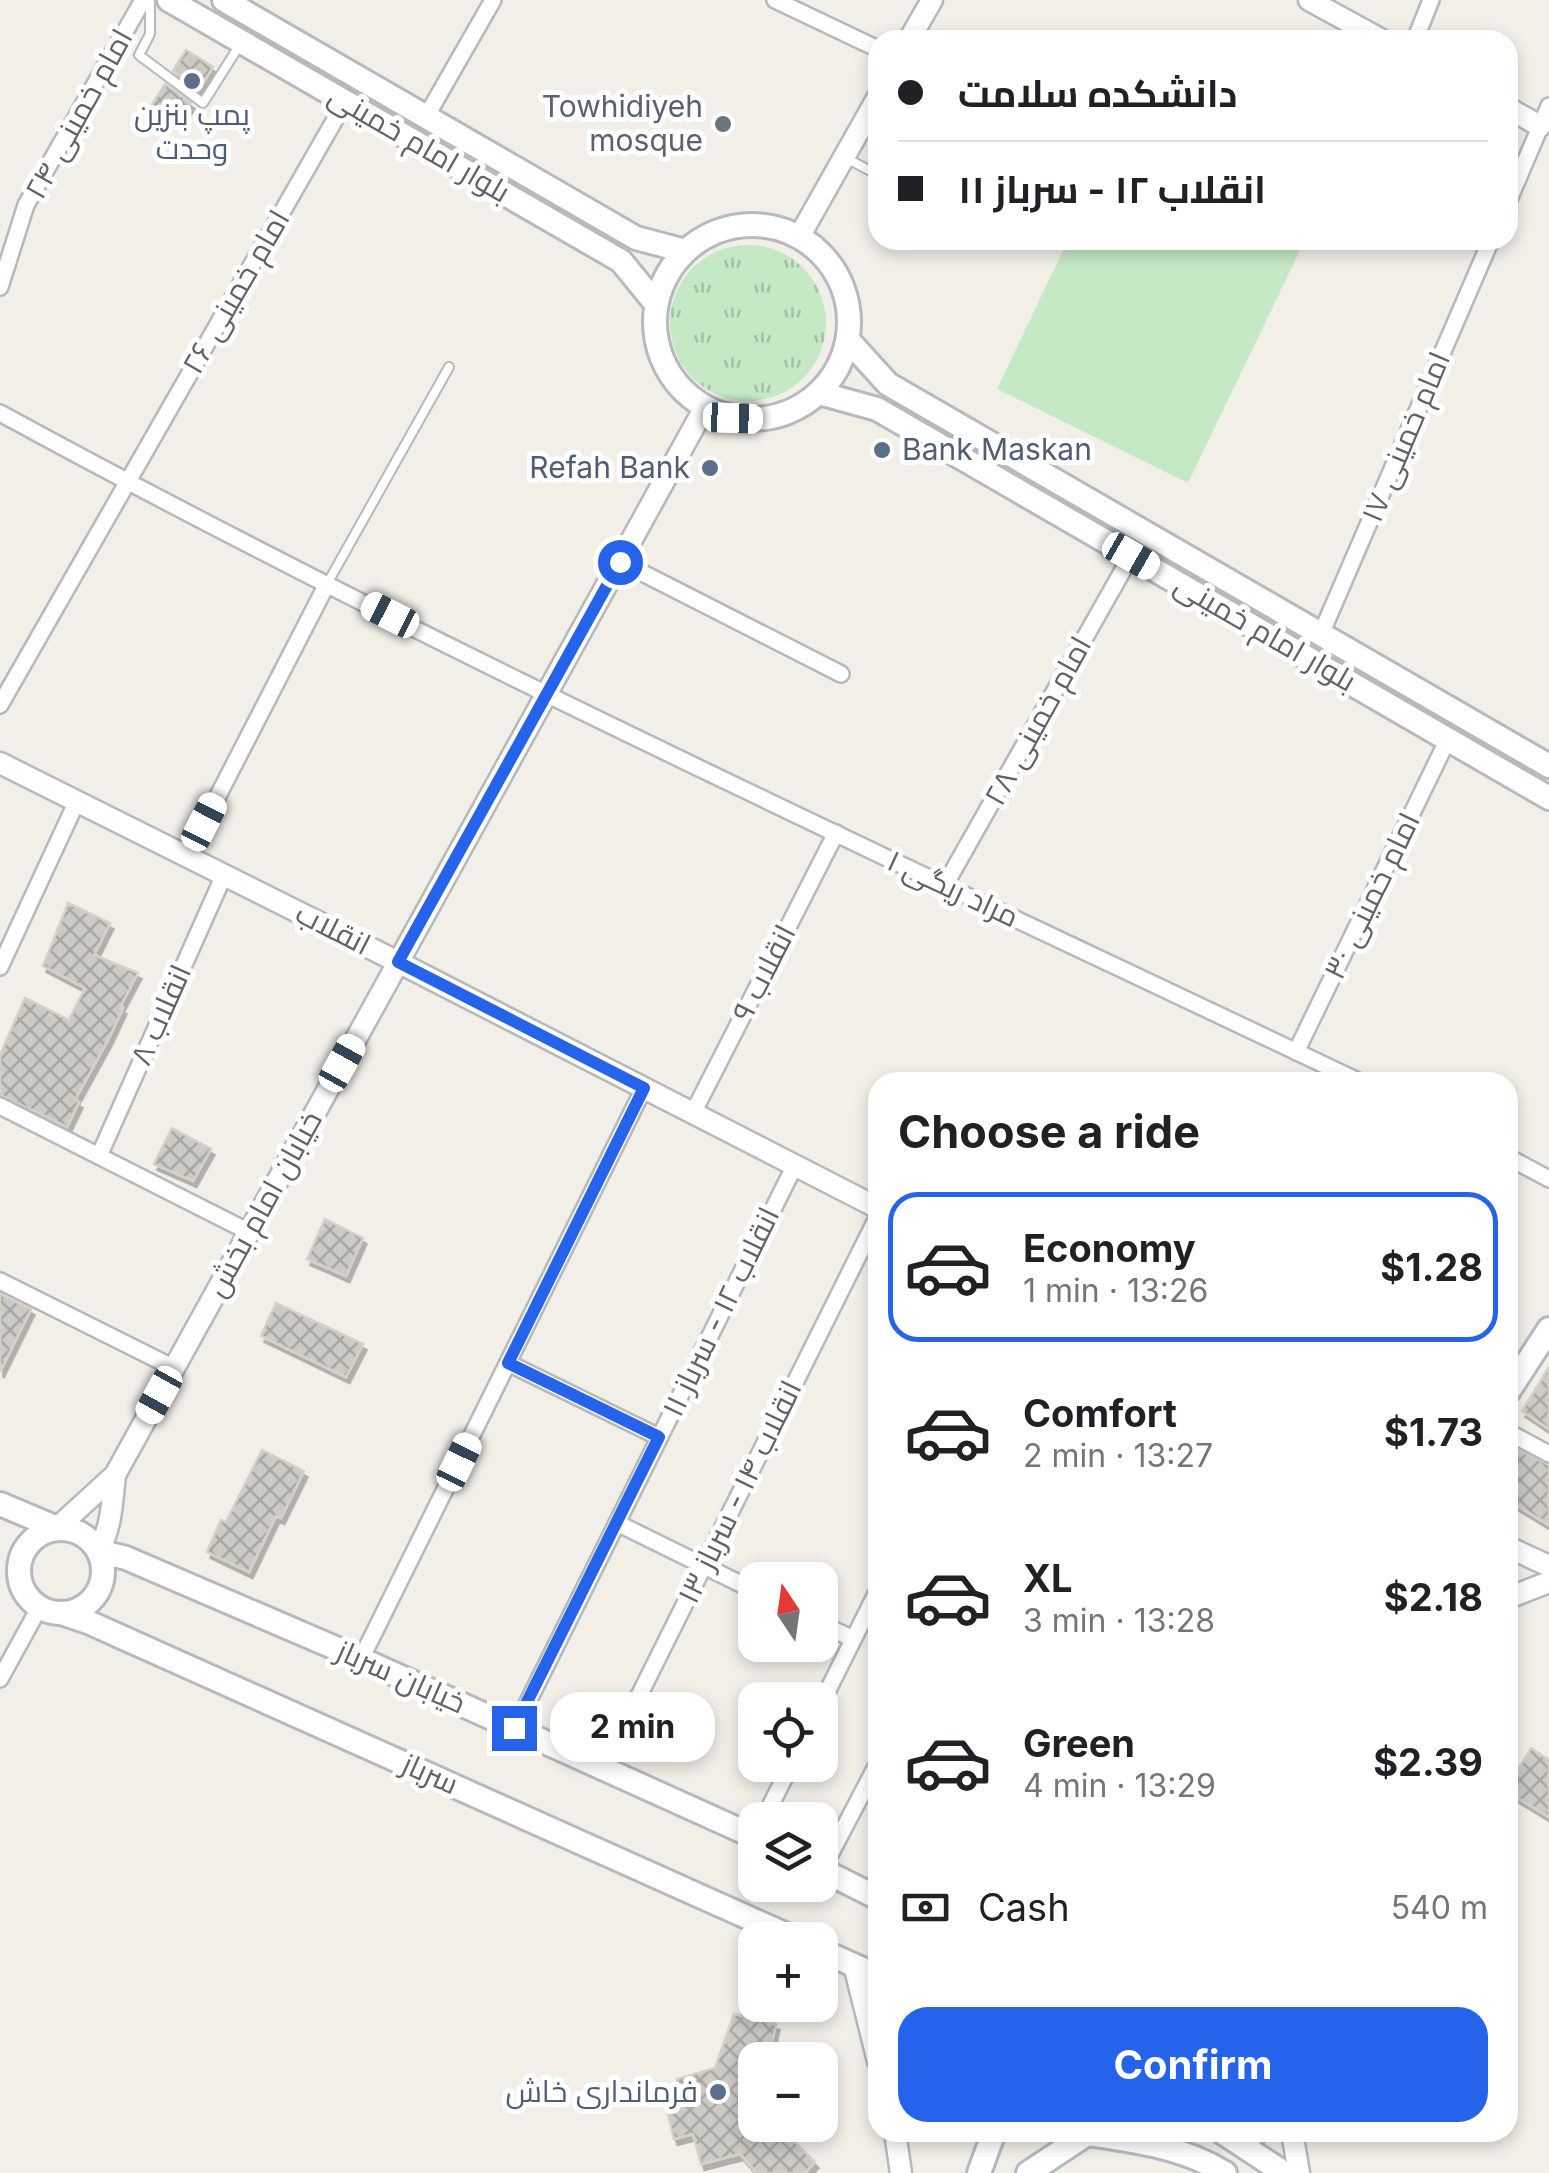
<!DOCTYPE html>
<html lang="en">
<head>
<meta charset="utf-8">
<style>
	:root { --surface:#fff; --page:#f2f2f2; --text:#202124; --muted:#757577; --line:#e0e0e0; --accent:#2563eb }
	body { margin:0; font-family:Inter,Cairo,sans-serif; background:var(--page); color:var(--text); height:100vh; display:flex; flex-direction:column; font-size:38px; white-space:nowrap }
	* { box-sizing:border-box; margin:0 }
	p { font-size:32px; color:var(--muted) }
	.icon { flex:none; width:55px; height:55px; fill:none; stroke:currentColor; stroke-width:2; stroke-linecap:round; stroke-linejoin:round }
	.map { position:relative; flex:1; overflow:hidden }
	.drawer { position:absolute; left:868px; top:1072px; width:650px; height:1070px; display:flex; flex-direction:column; background:var(--surface); border-radius:30px; box-shadow:0 5px 15px #0003 }
	.drawer>* { flex:none }
	.hud { position:absolute; left:868px; top:30px; width:650px; height:220px; border-radius:30px; box-shadow:0 5px 15px #0003; display:grid; align-content:center; height:220px; padding:0 30px; background:var(--surface) }
	.needle { width:65px; rotate:347deg }
	.tools { position:absolute; left:738px; top:1562px; display:grid; gap:20px }
	.tools a { display:grid; place-items:center; width:100px; height:100px; border-radius:20px; background:var(--surface); box-shadow:0 5px 15px #0003; font-size:50px }
	.end { position:absolute; width:45px; height:45px; margin:-22px; border:12px solid #2563eb; background:#fff; box-shadow:0 0 0 5px #fff }
	.from { border-radius:50% }
	.bubble { position:absolute; height:70px; border-radius:30px; background:var(--surface); box-shadow:0 5px 15px #0003; font-size:32px; font-weight:700; line-height:70px; text-align:center }
	.car { position:absolute; width:30px; height:60px; margin:-30px -15px; border-radius:12px; box-shadow:0 0 8px 2px #0007; background:linear-gradient(#fff 24%,#345 0 40%,#fff 0 76%,#345 0 86%,#fff 0) }
	.hud b { display:flex; align-items:center; gap:35px; height:95px; font-size:38px }
	.hud b+b { border-top:2px solid var(--line) }
	.hud i { width:25px; height:25px; background:var(--text) }
	ul { padding:0; list-style:none }
	li { display:flex; align-items:center; gap:30px; height:150px; margin:0 20px 15px; padding:0 10px; border:5px solid transparent; border-radius:30px }
	li div { flex:1 }
	li b { display:block; font-size:38px }
	li em { font-style:normal; font-weight:700 }
	li.on { border-color:var(--accent) }
	li>.icon { width:90px; height:90px; stroke-width:1.5 }
	h2 { padding:0 30px; font-size:45px; line-height:120px }
	.pay { display:flex; align-items:center; gap:25px; height:110px; padding:0 30px; font-size:38px }
	.pay p { margin-inline-start:auto }
	.cta { display:flex; gap:20px; margin-top:auto; padding:20px 30px }
	.cta a { flex:1; height:115px; border-radius:30px; background:var(--accent); color:#fff; font-size:40px; font-weight:700; line-height:115px; text-align:center }
	.map>svg:first-child { display:block }
	.grass { fill:url(#grass-tufts) }
	.green { fill:#c5e8c5 }
	.building { fill:url(#building-cross-hatch); stroke:#d6d1c6; stroke-width:2.5; filter:url(#shadow) }
	.lines { fill:none; stroke-linecap:round; stroke-linejoin:round }
	.service-casing { stroke:#b5b8bc; stroke-width:12 }
	.minor-casing { stroke:#b5b8bc; stroke-width:20 }
	.tertiary-casing { stroke:#b5b8bc; stroke-width:25 }
	.secondary-casing { stroke:#b6babf; stroke-width:28 }
	.service { stroke:#fff; stroke-width:8 }
	.minor { stroke:#fff; stroke-width:15 }
	.tertiary { stroke:#fff; stroke-width:20 }
	.secondary { stroke:#fff; stroke-width:22 }
	.route { stroke:#2563eb; stroke-width:12 }
	.service-dot { fill:#5c6f8a; stroke:#fff; stroke-width:4 }
	.worship-dot { fill:#6b7280; stroke:#fff; stroke-width:4 }
	.labels { text-anchor:middle; stroke-width:10; stroke-linejoin:round; paint-order:stroke }
	.worship-label { font-size:30px; fill:#5b616d; stroke:#fff; text-anchor:end }
	.street-label { font-size:30px; fill:#5f6368; stroke:#fff }
	.service-label { font-size:30px; fill:#4e5e75; stroke:#fff; text-anchor:end }
</style>
</head>
<body>
<div class="map">
<svg width="1549" height="2173" viewBox="0 0 1549 2173">
	<defs>
		<pattern id="grass-tufts" width="24" height="20" patternUnits="userSpaceOnUse" patternTransform="scale(2.5)"><rect width="24" height="20" fill="#c5e8c5"/><path d="M3 7l-1-3M5 7V3M7 7l1-3M15 17l-1-3M17 17v-4M19 17l1-3" fill="none" stroke="#a3c0a4"/></pattern>
		<pattern id="building-cross-hatch" width="8" height="8" patternUnits="userSpaceOnUse" patternTransform="scale(2.5)"><rect width="8" height="8" fill="#cccac5"/><path d="M0 0l8 8M0 8l8-8" fill="none" stroke="#a9a8a4"/></pattern>
		<filter id="shadow"><feDropShadow dx="3.5" dy="6" stdDeviation="0" flood-color="#0004"/></filter>
	</defs>
	<rect width="100%" height="100%" fill="#f1efe8"/>
	<circle class="grass" cx="748" cy="323" r="78"/>
	<polygon class="green" points="1068,240 1305,240 1188,483 997,389"/>
	<g class="building">
		<polygon points="186,50 213,67 199,90 173,71"/>
		<polygon points="165,84 191,103 178,123 151,106"/>
		<polygon points="68,903 110,923 94,955 138,973 120,1007 123,1008 109,1038 75,1100 79,1102 67,1127 0,1095 0,1055 25,998 69,1020 85,988 43,966"/>
		<polygon points="172,1128 211,1149 193,1181 154,1164"/>
		<polygon points="325,1219 363,1238 346,1276 307,1259"/>
		<polygon points="0,1294 31,1309 0,1372"/>
		<polygon points="276,1303 363,1344 346,1377 261,1336"/>
		<polygon points="1549,1367 1549,1429 1522,1411"/>
		<polygon points="1508,1444 1549,1465 1549,1525 1508,1500"/>
		<polygon points="262,1450 304,1471 281,1518 276,1516 249,1572 207,1552 221,1520 226,1522"/>
		<polygon points="1531,1748 1549,1760 1549,1817 1508,1792 1508,1786"/>
		<polygon points="734,2014 776,2024 768,2060 755,2060 755,2125 778,2125 815,2162 805,2173 757,2173 740,2154 701,2164 693,2134 674,2139 667,2110 684,2106 677,2079 715,2068"/>
	</g>
	<g class="lines">
		<defs>
			<g id="service">
				<polyline points="150,0 150,34 139,55 203,103 239,46"/>
				<polyline points="844,157 878,175"/>
				<polyline points="327,584 449,367"/>
			</g>
			<g id="minor">
				<polyline points="775,0 878,49"/>
				<polyline points="1415,40 1431,0"/>
				<polyline points="426,117 493,0"/>
				<polyline points="1508,202 1549,106"/>
				<polyline points="0,287 26,205 143,0"/>
				<path d="M0,413C444,655 904,865 1360,1082"/>
				<polyline points="619,561 841,674"/>
				<polyline points="1321,634 1491,240"/>
				<polyline points="0,705 345,102"/>
				<polyline points="187,856 327,584"/>
				<polyline points="945,885 1131,556"/>
				<polyline points="0,967 77,801"/>
				<polyline points="1296,1052 1448,739"/>
				<polyline points="0,1106 249,1232"/>
				<polyline points="693,1113 836,833"/>
				<polyline points="99,1156 224,875"/>
				<polyline points="1508,1157 1549,1179"/>
				<polyline points="0,1281 174,1368"/>
				<polyline points="508,1363 659,1437"/>
				<polyline points="1508,1432 1549,1454"/>
				<polyline points="617,1523 755,1591"/>
				<polyline points="820,1623 853,1639"/>
				<polyline points="361,1659 644,1088"/>
				<polyline points="0,1679 39,1608"/>
				<polyline points="820,1706 878,1590"/>
				<polyline points="515,1728 795,1165"/>
				<polyline points="603,1768 878,1216"/>
				<polyline points="763,1820 791,1765"/>
				<polyline points="822,1870 878,1763"/>
				<polyline points="1230,2137 1252,2138 1265,2132"/>
			</g>
			<g id="tertiary">
				<polyline points="1309,0 1382,40"/>
				<polyline points="909,40 932,0"/>
				<polyline points="1508,108 1540,126"/>
				<polyline points="799,237 878,97"/>
				<polyline points="0,763 398,962 878,1208"/>
				<polyline points="57,1528 115,1475 705,407"/>
				<polyline points="1508,1547 1549,1566"/>
				<path d="M98,1551C112,1528 112,1501 115,1475"/>
				<polyline points="1508,1598 1549,1582"/>
				<polyline points="854,1965 878,2061"/>
				<polyline points="895,2132 901,2173"/>
				<polyline points="1292,2132 1299,2173"/>
			</g>
			<g id="secondary">
				<polyline points="169,0 621,261 656,304"/>
				<polyline points="224,0 636,238 685,251"/>
				<circle cx="752" cy="322" r="97"/>
				<polyline points="848,340 888,384 1549,766"/>
				<polyline points="819,393 877,409 1549,798"/>
				<polyline points="1508,1392 1549,1329"/>
				<polyline points="0,1504 57,1528"/>
				<circle cx="61" cy="1571" r="42"/>
				<polyline points="98,1551 126,1558 361,1659 755,1837"/>
				<polyline points="61,1613 88,1622 798,1940"/>
				<polyline points="820,1869 878,1898"/>
				<polyline points="820,1950 878,1976"/>
				<polyline points="1222,2132 1284,2173"/>
				<polyline points="979,2173 994,2132"/>
				<path d="M1028,2173L1087,2134C1135,2141 1183,2147 1225,2173"/>
			</g>
		</defs>
		<use href="#service" class="service-casing"/>
		<use href="#minor" class="minor-casing"/>
		<use href="#tertiary" class="tertiary-casing"/>
		<use href="#secondary" class="secondary-casing"/>
		<use href="#service" class="service"/>
		<use href="#minor" class="minor"/>
		<use href="#tertiary" class="tertiary"/>
		<use href="#secondary" class="secondary"/>
	</g>
	<g class="lines">
		<polyline class="route" points="514,1728 659,1437 508,1363 644,1088 398,962 620,562"/>
	</g>
	<g class="service-dot">
		<circle cx="192" cy="81" r="10"/>
		<circle cx="882" cy="450" r="10"/>
		<circle cx="710" cy="468" r="10"/>
		<circle cx="718" cy="2092" r="10"/>
	</g>
	<circle class="worship-dot" cx="723" cy="124" r="10"/>
	<g class="labels">
		<g class="worship-label">
			<text x="703" y="117">Towhidiyeh<tspan x="703" dy="34">mosque</tspan></text>
		</g>
		<g class="street-label">
			<text transform="translate(79 114) rotate(-61)" y="10">امام خمینی ۲۴</text>
			<text transform="translate(419 144) rotate(30)" y="10">بلوار امام خمینی</text>
			<text transform="translate(236 292) rotate(-60)" y="10">امام خمینی ۲۶</text>
			<text transform="translate(1406 437) rotate(-67)" y="10">امام خمینی ۱۷</text>
			<text transform="translate(1265 633) rotate(30)" y="10">بلوار امام خمینی</text>
			<text transform="translate(1038 721) rotate(-61)" y="10">امام خمینی ۲۸</text>
			<text transform="translate(953 889) rotate(25)" y="10">مراد ریگی ۱</text>
			<text transform="translate(1372 896) rotate(-64)" y="10">امام خمینی ۳۰</text>
			<text transform="translate(333 929) rotate(27)" y="10">انقلاب</text>
			<text transform="translate(764 973) rotate(-63)" y="10">انقلاب ۹</text>
			<text transform="translate(161 1015) rotate(-66)" y="10">انقلاب ۸</text>
			<text transform="translate(264 1204) rotate(-61)" y="10">خیابان امام بخش</text>
			<text transform="translate(721 1312) rotate(-64)" y="10">انقلاب ۱۲ - سرباز ۱۱</text>
			<text transform="translate(740 1492) rotate(-64)" y="10">انقلاب ۱۴ - سرباز ۱۳</text>
			<text transform="translate(401 1677) rotate(24)" y="10">خیابان سرباز</text>
			<text transform="translate(430 1774) rotate(24)" y="10">سرباز</text>
		</g>
		<g class="service-label">
			<text x="192" y="125" text-anchor="middle">پمپ بنزین<tspan x="192" dy="34">وحدت</tspan></text>
			<text x="902" y="460" text-anchor="start">Bank Maskan</text>
			<text x="690" y="478">Refah Bank</text>
			<text x="698" y="2102">فرمانداری خاش</text>
		</g>
	</g>
</svg>
<div class="tools">
<a><svg class="needle" viewBox="-14 -14 28 28"><path d="M0-13l5 13h-10z" fill="#e53935"/><path d="M0 13l5-13h-10z" fill="#757577"/></svg></a>
<a><svg class="icon" aria-label="locate" viewBox="0 0 24 24"><circle cx="12" cy="12" r="6"/><path d="M12 2v4M12 18v4M2 12h4M18 12h4"/></svg></a>
<a><svg class="icon" aria-label="layers" viewBox="0 0 24 24"><path d="M12 4l9 5-9 5-9-5zM3 14l9 5 9-5"/></svg></a>
<a>+</a>
<a>−</a>
</div>
<i class="end from" style="left:620px;top:562px"></i>
<i class="end" style="left:514px;top:1728px"></i>
<div class="bubble" style="left:550px;top:1692px;width:165px">2 min</div>
<i class="car" style="left:733px;top:418px;rotate:92deg"></i>
<i class="car" style="left:1131px;top:556px;rotate:120deg"></i>
<i class="car" style="left:390px;top:615px;rotate:297deg"></i>
<i class="car" style="left:204px;top:822px;rotate:27deg"></i>
<i class="car" style="left:342px;top:1063px;rotate:29deg"></i>
<i class="car" style="left:159px;top:1395px;rotate:209deg"></i>
<i class="car" style="left:459px;top:1462px;rotate:26deg"></i>
<div class="hud">
<b><i class="from"></i>دانشکده سلامت</b>
<b><i></i>انقلاب ۱۲ - سرباز ۱۱</b>
</div>
<section class="drawer">
<h2>Choose a ride</h2>
<ul>
<li class="on"><svg class="icon" aria-label="car" viewBox="0 0 24 24"><path d="M5 17H2v-5l4-1 3-4h7l3 4 3 1v5h-3M9 17h6M6 11h13"/><circle cx="7" cy="17" r="2"/><circle cx="17" cy="17" r="2"/></svg><div><b>Economy</b><p>1 min · 13:26</p></div><em>$1.28</em></li>
<li><svg class="icon" aria-label="car" viewBox="0 0 24 24"><path d="M5 17H2v-5l4-1 3-4h7l3 4 3 1v5h-3M9 17h6M6 11h13"/><circle cx="7" cy="17" r="2"/><circle cx="17" cy="17" r="2"/></svg><div><b>Comfort</b><p>2 min · 13:27</p></div><em>$1.73</em></li>
<li><svg class="icon" aria-label="car" viewBox="0 0 24 24"><path d="M5 17H2v-5l4-1 3-4h7l3 4 3 1v5h-3M9 17h6M6 11h13"/><circle cx="7" cy="17" r="2"/><circle cx="17" cy="17" r="2"/></svg><div><b>XL</b><p>3 min · 13:28</p></div><em>$2.18</em></li>
<li><svg class="icon" aria-label="car" viewBox="0 0 24 24"><path d="M5 17H2v-5l4-1 3-4h7l3 4 3 1v5h-3M9 17h6M6 11h13"/><circle cx="7" cy="17" r="2"/><circle cx="17" cy="17" r="2"/></svg><div><b>Green</b><p>4 min · 13:29</p></div><em>$2.39</em></li>
</ul>
<div class="pay"><svg class="icon" aria-label="cash" viewBox="0 0 24 24"><path d="M3 7h18v10H3z"/><circle cx="12" cy="12" r="2"/></svg>Cash<p>540 m</p></div>
<div class="cta"><a>Confirm</a></div>
</section>
</div>
</body>
</html>
